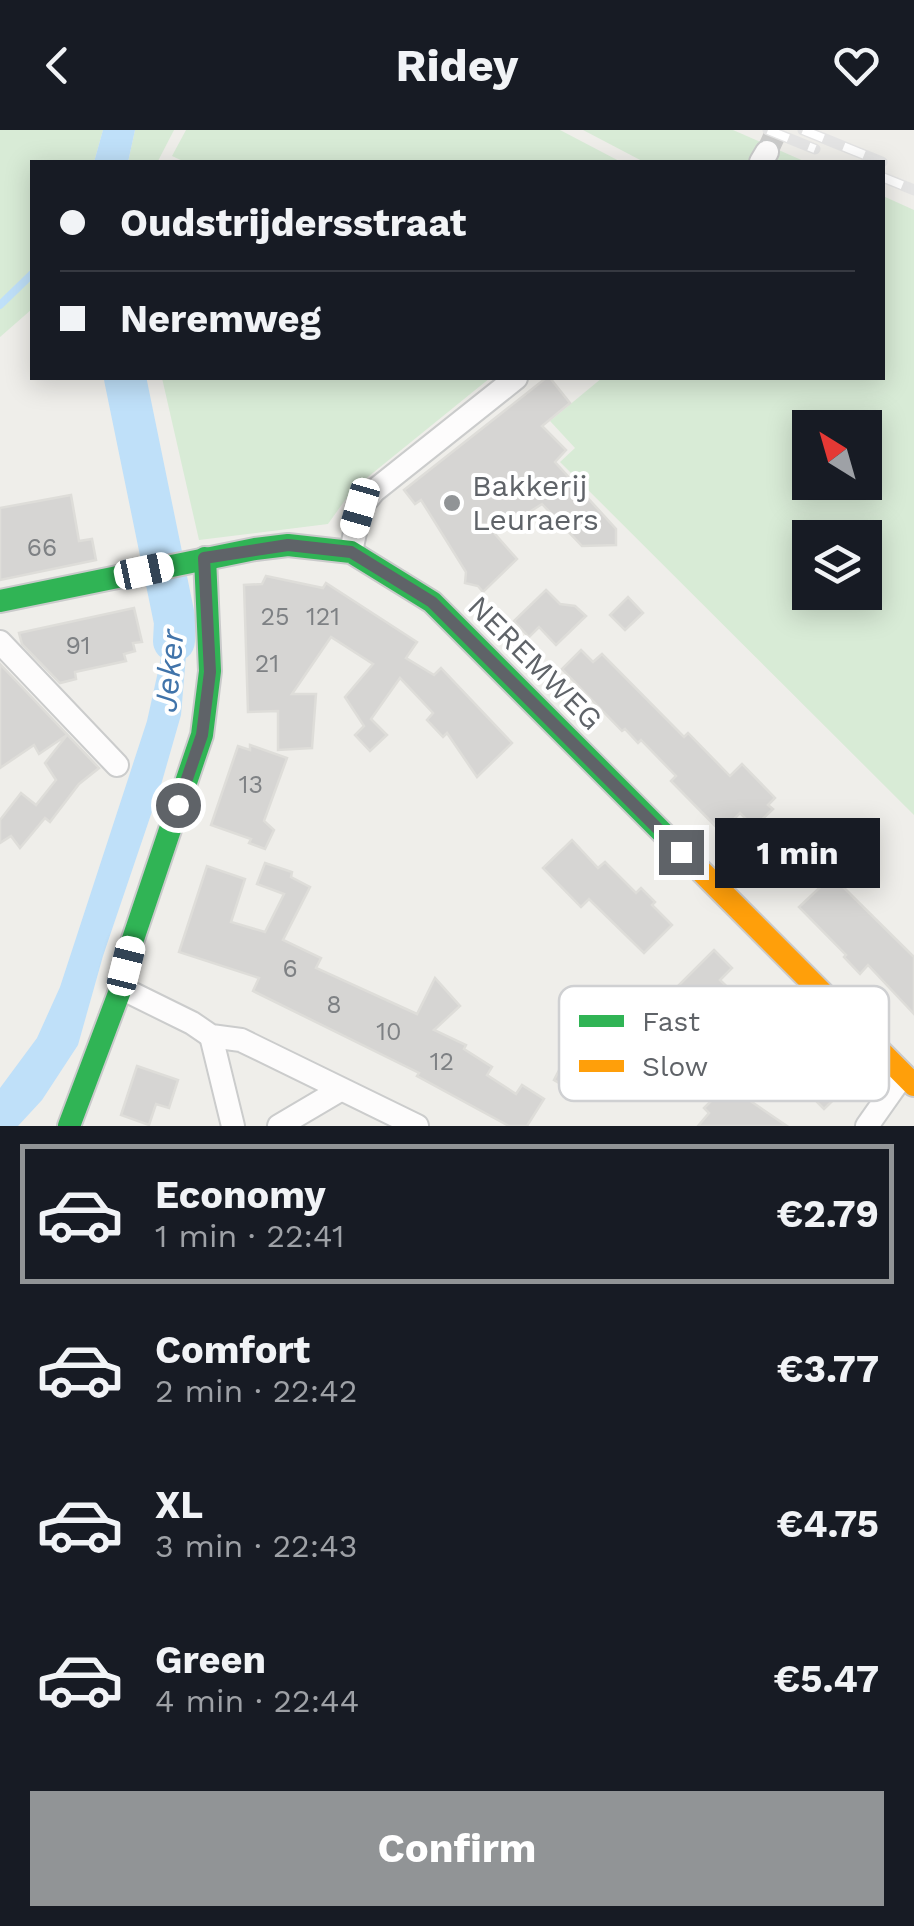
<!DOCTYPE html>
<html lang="en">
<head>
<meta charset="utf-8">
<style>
	:root { --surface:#171b24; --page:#242831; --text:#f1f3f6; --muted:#9ea1a6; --line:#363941; --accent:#919496 }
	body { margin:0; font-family:"Work Sans",sans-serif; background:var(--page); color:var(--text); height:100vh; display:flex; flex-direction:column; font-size:38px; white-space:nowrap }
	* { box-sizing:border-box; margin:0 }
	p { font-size:32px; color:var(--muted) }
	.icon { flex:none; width:55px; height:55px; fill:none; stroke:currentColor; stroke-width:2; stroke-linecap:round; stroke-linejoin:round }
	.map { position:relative; height:996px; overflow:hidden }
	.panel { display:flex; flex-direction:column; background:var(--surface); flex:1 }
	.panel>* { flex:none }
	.banner { position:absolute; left:30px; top:30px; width:855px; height:220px; border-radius:0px; box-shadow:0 5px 25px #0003; display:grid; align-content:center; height:220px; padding:0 30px; background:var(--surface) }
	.needle { width:65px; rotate:323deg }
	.controls { position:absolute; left:792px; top:280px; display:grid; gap:20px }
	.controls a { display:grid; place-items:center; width:90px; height:90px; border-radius:0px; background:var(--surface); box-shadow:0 5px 25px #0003; font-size:50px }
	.end { position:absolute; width:45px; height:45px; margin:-22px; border:12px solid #5f6368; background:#fff; box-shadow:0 0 0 5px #fff }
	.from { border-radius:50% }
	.bubble { position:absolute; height:70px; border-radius:0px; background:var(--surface); box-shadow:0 5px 25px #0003; font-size:32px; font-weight:700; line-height:70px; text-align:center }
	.car { position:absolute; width:30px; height:60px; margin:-30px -15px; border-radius:12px; box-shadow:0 0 8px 2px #0007; background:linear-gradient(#fff 24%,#345 0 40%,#fff 0 76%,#345 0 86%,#fff 0) }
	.banner b { display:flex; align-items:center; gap:35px; height:95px; font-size:38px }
	.banner b+b { border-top:2px solid var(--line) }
	.banner i { width:25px; height:25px; background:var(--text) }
	ul { padding:18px 0 0; list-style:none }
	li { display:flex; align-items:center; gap:30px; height:140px; margin:0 20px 15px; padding:0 10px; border:5px solid transparent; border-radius:0px }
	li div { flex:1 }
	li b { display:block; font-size:38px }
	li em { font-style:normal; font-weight:700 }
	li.active { border-color:var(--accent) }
	li>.icon { width:90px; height:90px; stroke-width:1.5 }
	.action { display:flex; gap:20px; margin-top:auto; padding:20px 30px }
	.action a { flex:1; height:115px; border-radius:0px; background:var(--accent); color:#fff; font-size:40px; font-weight:700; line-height:115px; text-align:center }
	header { display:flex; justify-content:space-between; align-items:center; height:130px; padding:0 30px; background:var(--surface); font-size:45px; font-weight:700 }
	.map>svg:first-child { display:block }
	.green { fill:#d8ebd6; fill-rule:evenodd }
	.water { fill:#bfe0f9 }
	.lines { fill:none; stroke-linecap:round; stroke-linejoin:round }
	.stream { stroke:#bfe0f9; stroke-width:8 }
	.river { stroke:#bfe0f9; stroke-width:42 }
	.building { fill:#d6d5d3; stroke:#deddd9; stroke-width:2.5 }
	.street-tunnel { stroke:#cbcbca; stroke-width:22; stroke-dasharray:22 11; stroke-linecap:butt }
	.street-casing { stroke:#cbcccc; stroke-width:26 }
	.fast-casing { stroke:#cacacb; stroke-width:26 }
	.slow-casing { stroke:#cacacb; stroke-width:26 }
	.street { stroke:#fdfcfc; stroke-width:22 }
	.fast { stroke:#30b455; stroke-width:22 }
	.slow { stroke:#ff9f0a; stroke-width:22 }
	.rail-casing { stroke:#e4e4e4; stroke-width:11 }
	.rail { stroke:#fff; stroke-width:8; stroke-dasharray:22; stroke-linecap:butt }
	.route { stroke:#5f6368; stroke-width:12 }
	.poi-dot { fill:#919496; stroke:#fff; stroke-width:4 }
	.labels { text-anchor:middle; stroke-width:8; stroke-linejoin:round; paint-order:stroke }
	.number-label { font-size:25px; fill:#7e8184 }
	.poi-label { font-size:30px; fill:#5f6368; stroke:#fff; text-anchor:start }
	.street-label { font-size:30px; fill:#5f6368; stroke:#fff }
	.water-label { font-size:32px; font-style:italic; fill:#4174aa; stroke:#fff }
	.key { fill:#fff; stroke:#cfd0d2; stroke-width:2.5 }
	.key-label { font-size:28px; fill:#5f6368 }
</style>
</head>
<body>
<header><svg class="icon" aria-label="back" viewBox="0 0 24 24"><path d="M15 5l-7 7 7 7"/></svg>Ridey<svg class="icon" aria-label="heart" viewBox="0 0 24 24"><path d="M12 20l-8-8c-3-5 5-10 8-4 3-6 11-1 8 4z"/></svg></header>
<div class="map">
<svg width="914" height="996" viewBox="0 0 914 996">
	<rect width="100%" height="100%" fill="#efeeea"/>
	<g class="green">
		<polygon points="0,0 103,0 94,32 32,32 32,179 0,207"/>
		<polygon points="135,0 174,0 158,31 128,32"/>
		<polygon points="186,0 560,0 621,32 185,32 172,26"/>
		<polygon points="583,0 733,0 806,32 644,32"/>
		<path d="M883,66L914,80V685L560,332L575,318L550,291L602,248H882ZM810,298H865V352H810ZM810,408H865V462H810Z"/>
		<polygon points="162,248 490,248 353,359 328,394 199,410"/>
	</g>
	<g class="water">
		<polygon points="103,0 135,0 128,32 94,32"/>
		<polygon points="109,248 136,248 174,414 142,422 117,311"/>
		<polygon points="187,449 188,502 181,585 161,655 103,826 78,915 42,970 18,996 0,996 0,958 37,908 60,857 147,591 161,528 158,456"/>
	</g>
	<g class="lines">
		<polyline class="stream" points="0,175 32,144"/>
		<polyline class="river" points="125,248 175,492 174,511"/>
	</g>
	<g class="building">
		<polygon points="546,248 550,248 570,273 542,296 566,320 555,332 616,399 616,415 582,416 542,374 495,404 517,429 483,462 478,456 465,453 466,442 421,370 415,374 404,360"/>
		<polygon points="71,365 79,411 92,409 96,430 0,450 0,378"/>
		<polygon points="266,446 323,458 326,453 417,512 406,528 434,545 441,538 512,613 477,647 447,603 443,607 427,590 433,583 400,548 371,589 387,605 370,621 355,605 364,596 345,567 373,534 331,507 292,564 316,564 312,618 278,620 278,581 248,582 244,455 262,454"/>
		<polygon points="546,460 560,474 575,476 586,486 556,515 539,497 529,507 514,491"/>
		<polygon points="628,467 643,483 625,500 610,485"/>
		<polygon points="134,478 142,512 133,513 135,521 124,524 126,531 75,542 76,549 60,553 22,514 19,503"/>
		<polygon points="581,520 593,532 602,524 684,607 688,603 730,646 742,634 775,668 768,675 773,679 754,697 740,683 721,702 671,651 676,646 641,610 638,613 625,599 622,601 562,539"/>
		<polygon points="0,534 99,638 79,654 50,692 45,688 20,718 11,706 0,713 0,690 21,663 36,675 56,650 45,633 67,605 39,624 34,615 0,638"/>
		<polygon points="250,615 287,628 264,691 274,700 265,719 249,713 251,709 211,695 238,616 250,620"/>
		<polygon points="572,710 598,738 605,732 636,763 641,758 655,772 652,775 672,795 644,823 589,769 581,777 543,738"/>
		<polygon points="265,733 292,742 291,747 310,757 283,810 321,828 316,838 417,884 435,848 460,876 434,900 466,915 464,919 492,937 487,945 516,964 522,955 544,969 527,996 509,996 417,946 419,943 253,861 259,848 179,822 207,736 245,749 231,792 265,802 284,764 257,754"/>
		<polygon points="832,746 914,827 914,884 868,835 860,844 844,827 846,825 799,777"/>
		<polygon points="714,820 732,838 720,850 752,881 764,869 849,955 824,979 768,922 753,935 726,906 739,894 709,864 699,875 679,855"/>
		<polygon points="568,923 586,933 571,960 554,950"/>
		<polygon points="137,936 178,950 169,978 156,974 149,995 121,985"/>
		<polygon points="727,955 787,996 698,996 709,983 704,978"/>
	</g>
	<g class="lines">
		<polyline class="street-tunnel" points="767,22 777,0"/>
		<defs>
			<g id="street">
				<polyline points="761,32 767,22"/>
				<polyline points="351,422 360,378 374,361 516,248"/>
				<polyline points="0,512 117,635"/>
				<polyline points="121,858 192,893 211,906 241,910 417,996"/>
				<polyline points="211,906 233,996"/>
				<polyline points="279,996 340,960"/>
				<polyline points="867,996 903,945"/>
			</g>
			<g id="fast">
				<polyline points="0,471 255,419 288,415 351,422 432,472 681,721"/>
				<polyline points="69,996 121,858 131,815 202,605 210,541 205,428"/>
			</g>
			<polyline id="slow" points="681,721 914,955"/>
		</defs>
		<use href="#street" class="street-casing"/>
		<use href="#fast" class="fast-casing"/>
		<use href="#slow" class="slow-casing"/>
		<use href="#street" class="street"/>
		<use href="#fast" class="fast"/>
		<use href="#slow" class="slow"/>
		<defs>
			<g id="rail">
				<polyline points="768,0 815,19"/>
				<polyline points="803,0 882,32"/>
				<polyline points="882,47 914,60"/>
			</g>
		</defs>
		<use href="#rail" class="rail-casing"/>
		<use href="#rail" class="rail"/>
	</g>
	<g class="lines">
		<polyline class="route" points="178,675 202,605 210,542 204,428 288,415 351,422 432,472 681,722"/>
	</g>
	<circle class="poi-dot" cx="452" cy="373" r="10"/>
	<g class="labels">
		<g class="number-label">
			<text x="42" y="426">66</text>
			<text x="275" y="495">25</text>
			<text x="323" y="495">121</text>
			<text x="78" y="524">91</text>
			<text x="267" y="542">21</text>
			<text x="251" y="663">13</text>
			<text x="290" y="847">6</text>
			<text x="334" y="883">8</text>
			<text x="389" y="910">10</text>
			<text x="442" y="940">12</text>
		</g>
		<g class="poi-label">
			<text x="472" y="366">Bakkerij<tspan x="472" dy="34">Leuraers</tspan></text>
		</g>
		<g class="street-label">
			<text transform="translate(535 533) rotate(45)" y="10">NEREMWEG</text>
		</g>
		<g class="water-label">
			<text transform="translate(169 541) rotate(-85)" y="11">Jeker</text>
		</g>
	</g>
	<rect x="559" y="856" width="330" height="115" rx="15" class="key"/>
	<rect x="579" y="885" width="45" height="12" fill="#30b455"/>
	<rect x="579" y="930" width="45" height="12" fill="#ff9f0a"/>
	<g class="key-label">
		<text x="642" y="901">Fast</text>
		<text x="642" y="946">Slow</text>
	</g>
</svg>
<div class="controls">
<a><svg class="needle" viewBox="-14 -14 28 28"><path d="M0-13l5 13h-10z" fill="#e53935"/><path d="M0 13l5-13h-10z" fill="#9ea1a6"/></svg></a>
<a><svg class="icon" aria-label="layers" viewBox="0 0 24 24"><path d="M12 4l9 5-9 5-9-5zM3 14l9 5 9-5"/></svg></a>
</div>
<i class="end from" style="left:178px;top:675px"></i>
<i class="end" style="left:681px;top:722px"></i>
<div class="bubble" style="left:715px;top:688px;width:165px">1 min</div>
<i class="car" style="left:360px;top:378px;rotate:196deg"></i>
<i class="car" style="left:144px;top:441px;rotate:78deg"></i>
<i class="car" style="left:126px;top:836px;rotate:14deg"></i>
<div class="banner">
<b><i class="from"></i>Oudstrijdersstraat</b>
<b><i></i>Neremweg</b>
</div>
</div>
<section class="panel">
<ul>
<li class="active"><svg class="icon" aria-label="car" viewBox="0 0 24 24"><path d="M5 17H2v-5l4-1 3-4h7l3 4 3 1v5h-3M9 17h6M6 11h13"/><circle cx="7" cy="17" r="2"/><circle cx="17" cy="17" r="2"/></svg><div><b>Economy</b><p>1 min · 22:41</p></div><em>€2.79</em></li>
<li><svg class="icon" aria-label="car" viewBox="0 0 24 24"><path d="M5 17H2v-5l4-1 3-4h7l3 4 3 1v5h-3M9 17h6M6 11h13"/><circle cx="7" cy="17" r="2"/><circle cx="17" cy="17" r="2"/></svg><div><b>Comfort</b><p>2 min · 22:42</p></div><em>€3.77</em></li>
<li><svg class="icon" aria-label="car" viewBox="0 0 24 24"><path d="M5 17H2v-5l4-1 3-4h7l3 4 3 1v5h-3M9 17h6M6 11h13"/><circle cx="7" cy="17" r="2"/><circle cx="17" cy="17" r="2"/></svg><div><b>XL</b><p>3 min · 22:43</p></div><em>€4.75</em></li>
<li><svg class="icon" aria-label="car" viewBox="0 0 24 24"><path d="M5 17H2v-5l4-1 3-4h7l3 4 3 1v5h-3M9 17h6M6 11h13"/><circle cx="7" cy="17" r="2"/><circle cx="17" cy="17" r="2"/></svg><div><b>Green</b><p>4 min · 22:44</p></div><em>€5.47</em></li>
</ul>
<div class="action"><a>Confirm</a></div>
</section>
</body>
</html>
